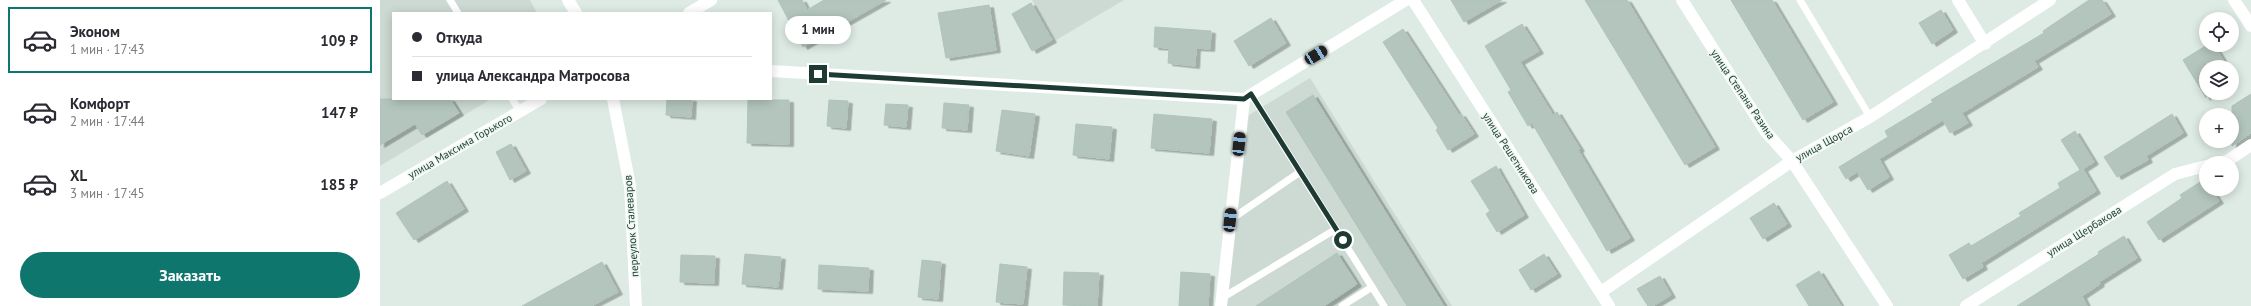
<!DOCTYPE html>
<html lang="ru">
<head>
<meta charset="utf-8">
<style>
	:root { --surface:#fff; --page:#f7f7f7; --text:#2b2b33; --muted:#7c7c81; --line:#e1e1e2; --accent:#0f766e }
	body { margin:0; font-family:"PT Sans",sans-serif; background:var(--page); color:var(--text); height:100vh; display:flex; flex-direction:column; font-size:15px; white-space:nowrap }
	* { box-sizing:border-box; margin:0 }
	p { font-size:13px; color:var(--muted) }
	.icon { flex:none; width:22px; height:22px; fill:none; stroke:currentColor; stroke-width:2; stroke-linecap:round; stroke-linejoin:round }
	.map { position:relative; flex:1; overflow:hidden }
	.side { display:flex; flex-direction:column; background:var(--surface); width:380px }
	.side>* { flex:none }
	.hud { position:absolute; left:12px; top:12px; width:380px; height:88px; border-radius:0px; box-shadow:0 2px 10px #0003; display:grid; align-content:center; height:88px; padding:0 20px; background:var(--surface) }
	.tools { position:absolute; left:1819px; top:12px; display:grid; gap:8px }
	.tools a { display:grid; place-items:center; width:40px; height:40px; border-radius:50%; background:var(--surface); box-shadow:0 2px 10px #0003; font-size:20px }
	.end { position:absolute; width:18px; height:18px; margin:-9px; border:5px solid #1e3b33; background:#fff; box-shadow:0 0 0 2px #fff }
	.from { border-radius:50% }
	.bubble { position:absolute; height:28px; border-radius:14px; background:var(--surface); box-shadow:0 2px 10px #0003; font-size:13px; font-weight:800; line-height:28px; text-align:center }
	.car { position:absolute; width:12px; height:24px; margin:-12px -6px; border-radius:5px; box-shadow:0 0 3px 1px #0007; background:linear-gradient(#222 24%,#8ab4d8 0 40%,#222 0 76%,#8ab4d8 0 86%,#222 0) }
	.hud b { display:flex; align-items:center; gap:14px; height:38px; font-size:15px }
	.hud b+b { border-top:1px solid var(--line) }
	.hud i { width:10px; height:10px; background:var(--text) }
	ul { padding:7px 0 0; list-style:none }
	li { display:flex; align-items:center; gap:12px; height:66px; margin:0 8px 6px; padding:0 12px; border:2px solid transparent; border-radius:0px }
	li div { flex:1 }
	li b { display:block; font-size:15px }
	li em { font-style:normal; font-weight:800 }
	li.on { border-color:var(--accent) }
	li>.icon { width:36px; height:36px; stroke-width:1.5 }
	.action { display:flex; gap:8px; margin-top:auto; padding:8px 20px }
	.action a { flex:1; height:46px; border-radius:24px; background:var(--accent); color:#fff; font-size:16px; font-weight:800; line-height:46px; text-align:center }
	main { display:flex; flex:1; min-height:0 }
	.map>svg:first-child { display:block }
	.built { fill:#ccdad3 }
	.building { fill:#b3c5bd; stroke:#b0c4bb; filter:url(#shadow) }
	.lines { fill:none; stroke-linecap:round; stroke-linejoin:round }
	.service { stroke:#fff; stroke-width:7 }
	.minor { stroke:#fff; stroke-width:12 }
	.route { stroke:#1e3b33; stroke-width:5 }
	.labels { text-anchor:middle; stroke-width:3; stroke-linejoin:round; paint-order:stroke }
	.street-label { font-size:11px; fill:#1e3b33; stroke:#eef7f2 }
</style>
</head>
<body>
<main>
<section class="side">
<ul>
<li class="on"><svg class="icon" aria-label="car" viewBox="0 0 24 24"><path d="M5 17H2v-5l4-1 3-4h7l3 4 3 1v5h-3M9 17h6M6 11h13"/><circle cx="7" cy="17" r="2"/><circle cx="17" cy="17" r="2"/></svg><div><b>Эконом</b><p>1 мин · 17:43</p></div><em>109 ₽</em></li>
<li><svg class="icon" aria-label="car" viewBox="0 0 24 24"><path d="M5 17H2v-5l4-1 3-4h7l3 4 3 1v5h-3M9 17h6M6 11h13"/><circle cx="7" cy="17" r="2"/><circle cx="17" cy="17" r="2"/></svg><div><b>Комфорт</b><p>2 мин · 17:44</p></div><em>147 ₽</em></li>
<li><svg class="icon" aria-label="car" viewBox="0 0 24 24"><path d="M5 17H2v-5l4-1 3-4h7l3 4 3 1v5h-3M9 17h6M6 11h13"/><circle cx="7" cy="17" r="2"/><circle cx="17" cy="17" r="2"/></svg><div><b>XL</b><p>3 мин · 17:45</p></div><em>185 ₽</em></li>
</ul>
<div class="action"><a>Заказать</a></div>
</section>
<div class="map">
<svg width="1871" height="306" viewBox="0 0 1871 306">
	<defs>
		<filter id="shadow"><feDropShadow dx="4.5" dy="2.5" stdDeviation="0" flood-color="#0004"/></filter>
	</defs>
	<rect width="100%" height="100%" fill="#ddebe4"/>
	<g class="built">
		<polygon points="0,0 150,0 157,13 13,13 13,99 111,99 0,166"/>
		<polygon points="652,0 744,0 676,40"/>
		<polygon points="930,78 1072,306 847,306 869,115"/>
	</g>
	<g class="building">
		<polygon points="398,0 422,0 427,10 444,0 506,0 423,47"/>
		<polygon points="1071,0 1122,0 1084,22"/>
		<polygon points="1205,0 1247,0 1335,147 1305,165"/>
		<polygon points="1351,0 1392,0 1453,102 1423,120"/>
		<polygon points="1709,0 1722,0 1731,14 1654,61 1658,67 1582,113 1588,123 1570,133 1563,120 1499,159 1509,177 1488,190 1477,172 1466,179 1459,167 1508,137 1505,131 1553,102 1551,100 1664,33 1663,31"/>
		<polygon points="651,3 672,40 652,51 632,14"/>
		<polygon points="609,5 616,50 566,58 558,13"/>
		<polygon points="1561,10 1573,30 1552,44 1539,23"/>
		<polygon points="891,18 906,43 869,66 854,41"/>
		<polygon points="1142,24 1159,51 1140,62 1173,115 1177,112 1200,149 1198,150 1250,238 1227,251 1152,123 1148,126 1128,92 1131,90 1105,46"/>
		<polygon points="775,27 831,31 830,49 816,48 815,66 788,63 789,48 774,47"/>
		<polygon points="1023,29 1079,115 1081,114 1094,134 1068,150 1056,130 1058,128 1003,42"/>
		<polygon points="1827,45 1834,45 1847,67 1826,67 1826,98 1803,60"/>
		<polygon points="1871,94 1871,133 1852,146 1852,106"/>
		<polygon points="933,95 1064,306 1027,306 906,112"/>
		<polygon points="0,99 70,99 79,113 42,135 35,124 0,145"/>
		<polygon points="287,99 312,99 311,117 286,115"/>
		<polygon points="368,100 409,100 409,144 367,143"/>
		<polygon points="449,100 468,101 466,128 447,126"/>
		<polygon points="564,103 589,105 587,130 562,128"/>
		<polygon points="506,104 528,105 526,127 504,125"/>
		<polygon points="622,110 655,114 649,156 616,151"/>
		<polygon points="774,114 832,119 829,153 771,148"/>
		<polygon points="1792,114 1803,133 1766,156 1768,160 1737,177 1724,157"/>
		<polygon points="696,124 732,127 729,159 693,155"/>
		<polygon points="1695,131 1714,162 1703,169 1716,191 1601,263 1603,267 1583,279 1569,255 1589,243 1591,246 1641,216 1639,213 1680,188 1678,183 1700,170 1681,140"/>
		<polygon points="131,144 146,171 130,180 116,152"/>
		<polygon points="1116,166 1144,215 1117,232 1106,214 1110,211 1091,181"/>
		<polygon points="1825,179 1826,189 1831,189 1839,201 1779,240 1767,222 1802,198 1800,195"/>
		<polygon points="67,181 84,209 34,240 16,213"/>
		<polygon points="1394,203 1407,224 1383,239 1370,218"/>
		<polygon points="1744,236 1757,258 1719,282 1720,284 1702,296 1707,306 1637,306 1719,254 1718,252"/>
		<polygon points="957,253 977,284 944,306 876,306"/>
		<polygon points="365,254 401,257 398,287 362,284"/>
		<polygon points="1164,254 1177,274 1151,290 1139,270"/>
		<polygon points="301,255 335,256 334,283 300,282"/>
		<polygon points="542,260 561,262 558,299 538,297"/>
		<polygon points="222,262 238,292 211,306 142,306"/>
		<polygon points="620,264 647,267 643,304 616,302"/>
		<polygon points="439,265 489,268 488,291 438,289"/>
		<polygon points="1439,271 1461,306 1429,306 1416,285"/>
		<polygon points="684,272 719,273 717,306 683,305"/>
		<polygon points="801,272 830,274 828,306 799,306"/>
		<polygon points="1280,276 1291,295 1273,306 1268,306 1257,289"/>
	</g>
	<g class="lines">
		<g class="service">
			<polyline points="70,0 78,13"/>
			<polyline points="1420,0 1490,117"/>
			<polyline points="871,94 1004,306"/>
			<polyline points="132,99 140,111"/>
			<polyline points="850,220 920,172"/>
			<polyline points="842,298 956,229"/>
			<polyline points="962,306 992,287"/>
		</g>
		<g class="minor">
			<polyline points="188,0 196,13"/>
			<polyline points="1033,0 1229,306"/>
			<polyline points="1302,0 1386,132 1412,161 1507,306"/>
			<polyline points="1578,0 1605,44"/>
			<polyline points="1854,0 1871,26"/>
			<polyline points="309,13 331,0"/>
			<polyline points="391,71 864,99 1026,0"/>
			<polyline points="233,99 250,186 256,306"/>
			<polyline points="1837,163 1847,161 1871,145"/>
			<polyline points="0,193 161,99"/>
			<polyline points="1221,292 1412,161 1490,117 1670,0"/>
			<polyline points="841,306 864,99"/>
			<polyline points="1586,306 1795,174 1826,166"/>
		</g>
	</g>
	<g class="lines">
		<polyline class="route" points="438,74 864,99 871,94 963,240"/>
	</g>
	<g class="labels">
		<g class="street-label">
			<text transform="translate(1363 94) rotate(56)" y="4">улица Степана Разина</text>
			<text transform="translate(1444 143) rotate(-29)" y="4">улица Щорса</text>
			<text transform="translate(80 146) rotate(-30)" y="4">улица Максима Горького</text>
			<text transform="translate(1131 153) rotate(57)" y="4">улица Решетникова</text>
			<text transform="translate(251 226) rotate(-94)" y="4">переулок Сталеваров</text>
			<text transform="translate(1704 231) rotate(-32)" y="4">улица Щербакова</text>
		</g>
	</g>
</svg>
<div class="tools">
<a><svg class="icon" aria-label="locate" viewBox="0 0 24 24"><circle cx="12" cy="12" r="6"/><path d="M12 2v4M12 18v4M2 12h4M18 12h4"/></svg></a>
<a><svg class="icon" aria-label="layers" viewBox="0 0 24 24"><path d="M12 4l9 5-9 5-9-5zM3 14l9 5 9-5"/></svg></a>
<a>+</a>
<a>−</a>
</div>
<i class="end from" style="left:963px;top:240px"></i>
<i class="end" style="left:438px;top:74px"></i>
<div class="bubble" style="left:405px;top:16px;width:66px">1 мин</div>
<i class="car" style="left:936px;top:55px;rotate:59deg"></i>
<i class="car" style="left:859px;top:144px;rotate:6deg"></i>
<i class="car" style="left:850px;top:220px;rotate:6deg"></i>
<div class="hud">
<b><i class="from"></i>Откуда</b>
<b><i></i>улица Александра Матросова</b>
</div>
</div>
</main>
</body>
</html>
